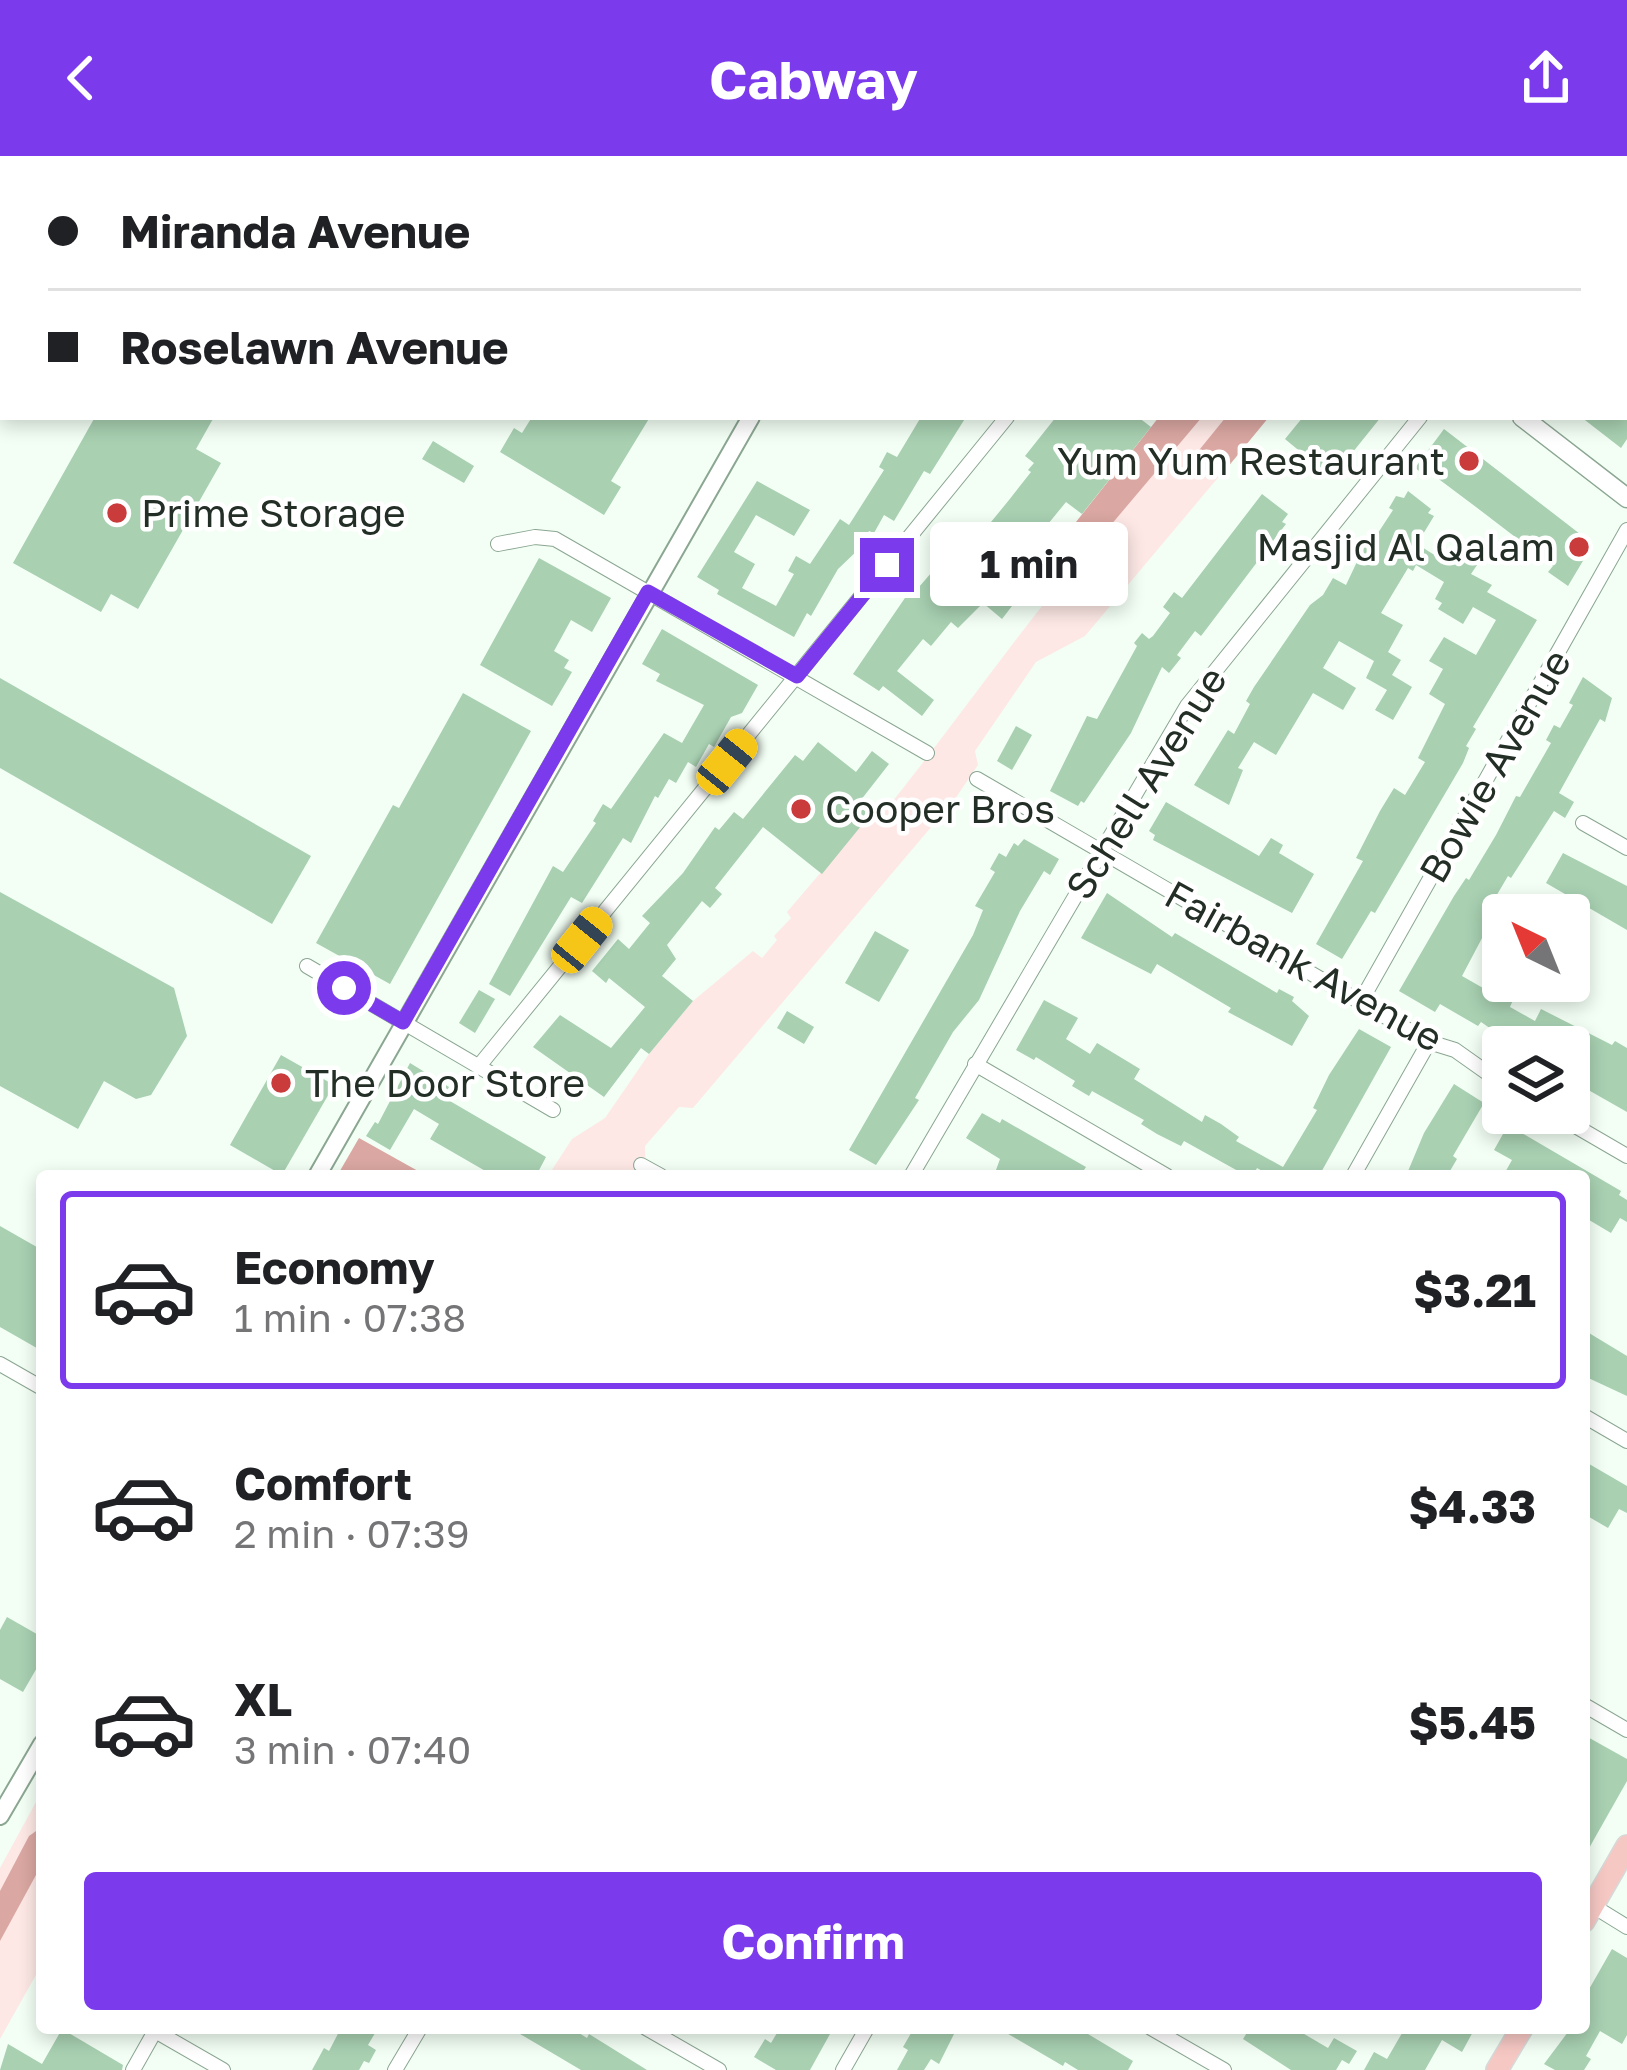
<!DOCTYPE html>
<html lang="en">
<head>
<meta charset="utf-8">
<style>
	:root { --surface:#fff; --page:#f6f6f6; --text:#202124; --muted:#757577; --line:#e0e0e0; --accent:#7c3aed }
	body { margin:0; font-family:"Golos Text",sans-serif; background:var(--page); color:var(--text); height:100vh; display:flex; flex-direction:column; font-size:45px; white-space:nowrap }
	* { box-sizing:border-box; margin:0 }
	p { font-size:39px; color:var(--muted) }
	.icon { flex:none; width:66px; height:66px; fill:none; stroke:currentColor; stroke-width:2; stroke-linecap:round; stroke-linejoin:round }
	.map { position:relative; flex:1; overflow:hidden }
	.sheet { position:absolute; left:36px; top:1014px; width:1554px; height:864px; display:flex; flex-direction:column; background:var(--surface); border-radius:12px; box-shadow:0 6px 18px #0003 }
	.sheet>* { flex:none }
	.top-card { position:absolute; left:0px; top:0px; width:1629px; height:264px; box-shadow:0 6px 18px #0003; display:grid; align-content:center; height:264px; padding:0 48px; background:var(--surface) }
	.needle { width:78px; rotate:317deg }
	.buttons { position:absolute; left:1482px; top:738px; display:grid; gap:24px }
	.buttons a { display:grid; place-items:center; width:108px; height:108px; border-radius:12px; background:var(--surface); box-shadow:0 6px 18px #0003; font-size:60px }
	.end { position:absolute; width:54px; height:54px; margin:-27px; border:15px solid #7c3aed; background:#fff; box-shadow:0 0 0 6px #fff }
	.from { border-radius:50% }
	.bubble { position:absolute; height:84px; border-radius:12px; background:var(--surface); box-shadow:0 6px 18px #0003; font-size:39px; font-weight:700; line-height:84px; text-align:center }
	.car { position:absolute; width:36px; height:72px; margin:-36px -18px; border-radius:15px; box-shadow:0 0 9px 3px #0007; background:linear-gradient(#f5c518 24%,#345 0 40%,#f5c518 0 76%,#345 0 86%,#f5c518 0) }
	.top-card b { display:flex; align-items:center; gap:42px; height:114px; font-size:45px }
	.top-card b+b { border-top:3px solid var(--line) }
	.top-card i { width:30px; height:30px; background:var(--text) }
	ul { padding:21px 0 0; list-style:none }
	li { display:flex; align-items:center; gap:36px; height:198px; margin:0 24px 18px; padding:0 24px; border:6px solid transparent; border-radius:12px }
	li div { flex:1 }
	li b { display:block; font-size:45px }
	li em { font-style:normal; font-weight:700 }
	li.on { border-color:var(--accent) }
	li>.icon { width:108px; height:108px; stroke-width:1.5 }
	.action { display:flex; gap:24px; margin-top:auto; padding:24px 48px }
	.action a { flex:1; height:138px; border-radius:12px; background:var(--accent); color:#fff; font-size:48px; font-weight:700; line-height:138px; text-align:center }
	header { display:flex; justify-content:space-between; align-items:center; height:156px; padding:0 48px; background:var(--accent); color:#fff; font-size:54px; font-weight:700 }
	.map>svg:first-child { display:block }
	.green { fill:#fde8e5 }
	.forest { fill:#daa7a2 }
	.building { fill:#a8d0b1 }
	.lines { fill:none; stroke-linecap:round; stroke-linejoin:round }
	.minor-casing { stroke:#8ba691; stroke-width:16 }
	.tertiary-casing { stroke:#8ba691; stroke-width:20 }
	.secondary-casing { stroke:#8ba691; stroke-width:21 }
	.primary-casing { stroke:#d7d9d8; stroke-width:24 }
	.minor { stroke:#fff; stroke-width:14 }
	.tertiary { stroke:#fff; stroke-width:16 }
	.secondary { stroke:#fff; stroke-width:18 }
	.primary { stroke:#f6c8c4; stroke-width:21 }
	.route { stroke:#7c3aed; stroke-width:15 }
	.poi-dot { fill:#ca3b3c; stroke:#fff; stroke-width:4.5 }
	.labels { text-anchor:middle; stroke-width:9; stroke-linejoin:round; paint-order:stroke }
	.poi-label { font-size:39px; fill:#232e26; stroke:#fff; text-anchor:start }
	.street-label { font-size:39px; fill:#232e26; stroke:#fff }
</style>
</head>
<body>
<header><svg class="icon" aria-label="back" viewBox="0 0 24 24"><path d="M15 5l-7 7 7 7"/></svg>Cabway<svg class="icon" aria-label="share" viewBox="0 0 24 24"><path d="M12 15V3M7 8l5-5 5 5M5 13v7h14v-7"/></svg></header>
<div class="map">
<svg width="1627" height="1914" viewBox="0 0 1627 1914">
	<rect width="100%" height="100%" fill="#f3fff5"/>
	<g class="green">
		<path d="M1159,261H1269L1085,480L1036,506L975,595L978,609L955,643L693,952L679,951L645,990L646,1020H548L572,983L605,962L649,898L693,845L753,795L762,802L777,784L774,780L791,762L787,756L870,659L877,665C937,591 991,514 1050,440L1031,423Z"/>
		<polygon points="42,1635 42,1808 0,1883 0,1712"/>
	</g>
	<g class="forest">
		<polygon points="1159,261 1202,261 1051,440 1031,423"/>
		<polygon points="1226,261 1269,261 1227,312 1215,307 1196,323 1189,320 1187,309"/>
		<polygon points="359,982 427,1020 337,1020"/>
		<polygon points="39,1673 42,1674 42,1708 0,1785 0,1735 29,1680"/>
	</g>
	<g class="building">
		<polygon points="95,261 214,261 196,293 221,307 138,453 111,438 101,456 13,407"/>
		<polygon points="532,261 650,261 611,325 621,331 604,359 500,296 514,272 522,277"/>
		<polygon points="921,261 966,261 930,318 924,315 894,365 884,359 874,377 869,375 860,392 838,413 811,460 807,457 794,481 717,438 719,434 697,421 757,325 810,354 794,380 756,359 734,396 755,408 742,432 776,450 794,418 788,415 796,400 810,408 840,363 849,369 884,314 879,311 887,296 897,301"/>
		<polygon points="1056,261 1138,261 1151,271 1082,358 1066,346 1008,417 1026,432 1002,463 983,447 958,472 951,466 931,490 923,483 897,515 934,544 922,560 883,530 879,535 853,518 909,436 912,439 932,416 935,419 965,382 973,388 1009,344 1031,316 1028,314 1034,307 1025,300"/>
		<polygon points="1303,261 1381,261 1332,322 1285,283"/>
		<polygon points="1581,261 1627,261 1627,283 1621,292"/>
		<polygon points="1444,273 1593,388 1568,430 1548,416 1553,410 1476,351 1432,318 1429,322 1415,312"/>
		<polygon points="433,285 474,310 464,327 422,303"/>
		<polygon points="1408,335 1431,353 1428,357 1434,360 1417,388 1444,405 1460,382 1477,393 1473,398 1481,403 1471,418 1492,429 1487,436 1537,464 1473,571 1476,573 1466,590 1469,592 1463,607 1375,757 1371,755 1342,803 1316,788 1363,705 1356,702 1380,655 1394,632 1405,639 1425,606 1418,602 1445,548 1429,538 1443,513 1429,505 1444,481 1476,499 1496,464 1473,451 1463,468 1438,453 1442,447 1435,443 1444,426 1416,409 1413,415 1408,412 1381,457 1403,469 1388,496 1401,504 1392,519 1412,531 1393,564 1375,554 1387,534 1366,522 1374,505 1339,485 1323,512 1356,532 1343,554 1313,537 1276,599 1254,586 1238,612 1243,614 1229,649 1194,629 1228,574 1234,578 1250,548 1246,545 1254,531 1310,449 1323,439 1333,422 1346,429 1372,374 1378,377 1393,354 1389,352 1396,340 1404,342"/>
		<polygon points="1262,338 1288,358 1282,366 1286,368 1201,480 1195,475 1177,499 1181,502 1169,517 1162,511 1131,577 1084,647 1081,645 1078,650 1050,635 1087,560 1097,563 1137,490 1134,487 1142,477 1149,483 1153,480 1170,457 1163,451 1174,436 1182,442"/>
		<polygon points="539,402 611,442 592,476 571,464 554,495 569,504 564,512 572,516 552,550 480,509"/>
		<polygon points="662,473 758,529 742,557 731,561 714,591 709,588 696,611 688,606 676,627 669,623 658,642 655,640 631,687 623,682 582,747 571,741 510,840 489,828 553,710 563,716 596,667 593,665 603,648 611,653 664,577 682,587 704,549 656,525 660,518 642,508"/>
		<polygon points="1583,521 1612,542 1605,566 1600,563 1559,637 1574,646 1565,662 1554,655 1511,722 1508,720 1485,759 1490,767 1462,820 1497,840 1500,836 1513,844 1510,851 1535,865 1541,853 1612,889 1615,885 1627,892 1627,956 1569,923 1569,891 1517,891 1481,866 1478,870 1440,848 1435,856 1399,835 1454,740 1466,722 1469,724 1496,679 1516,640 1520,641 1551,587 1546,584 1554,569 1560,572 1573,549 1569,547"/>
		<polygon points="0,522 311,700 272,768 0,612"/>
		<polygon points="463,537 531,575 390,828 316,787 393,649 399,652"/>
		<polygon points="1016,570 1032,579 1012,614 997,605"/>
		<polygon points="818,586 856,616 872,595 889,608 857,649 870,659 822,718 763,671 715,732 722,738 710,752 702,745 667,789 676,803 662,820 693,845 649,898 641,892 604,941 533,891 560,859 611,892 645,851 609,822 606,827 592,815 618,783 629,793 650,767 642,760 683,717 715,671 719,674 734,656 743,663 795,599 803,605"/>
		<polygon points="1166,646 1259,700 1271,682 1283,689 1279,697 1314,718 1292,757 1153,684 1155,679 1149,675"/>
		<polygon points="1024,683 1059,703 1050,719 1044,715 1020,755 979,844 953,876 915,942 919,944 876,1009 849,994 973,779 983,754 975,750 995,716 990,713 999,697 1006,701 1014,687 1018,690"/>
		<polygon points="1563,697 1627,730 1627,774 1546,727"/>
		<polygon points="0,736 174,832 187,880 151,939 136,943 104,925 78,973 0,930"/>
		<polygon points="1107,737 1172,781 1175,777 1277,837 1279,833 1294,841 1292,845 1309,860 1292,890 1228,856 1231,852 1157,808 1151,818 1081,782"/>
		<polygon points="875,775 909,794 879,846 845,827"/>
		<polygon points="479,834 495,843 475,877 459,867"/>
		<polygon points="1044,844 1078,862 1066,883 1090,898 1097,887 1140,913 1134,923 1202,966 1205,959 1221,968 1239,981 1236,985 1283,1011 1317,954 1313,952 1329,919 1359,873 1391,891 1319,1020 1271,1020 1257,1012 1253,1020 1247,1020 1184,985 1181,990 1157,978 1141,968 1144,964 1092,935 1089,940 1072,930 1075,925 1036,901 1034,904 1016,894"/>
		<polygon points="787,855 814,871 804,888 777,872"/>
		<polygon points="281,899 334,929 282,1019 230,989"/>
		<polygon points="410,907 449,931 443,941 546,1001 536,1020 494,1020 430,983 439,968 414,953 390,994 366,980 375,966 378,968"/>
		<polygon points="1454,928 1484,947 1453,1000 1457,1003 1447,1020 1406,1020 1424,977"/>
		<polygon points="982,957 1000,967 1002,963 1086,1011 1080,1020 1007,1020 996,1014 1000,1003 966,982"/>
		<polygon points="1508,969 1621,1035 1619,1039 1627,1044 1627,1066 1620,1062 1611,1077 1584,1061 1584,1020 1503,1020 1512,1004 1494,994"/>
		<polygon points="0,1070 42,1094 42,1195 0,1171"/>
		<polygon points="1584,1174 1627,1200 1627,1240 1584,1220"/>
		<polygon points="1584,1305 1627,1330 1627,1357 1619,1353 1608,1372 1584,1358"/>
		<polygon points="7,1461 42,1481 42,1503 23,1536 0,1523 0,1474"/>
		<polygon points="1584,1579 1627,1603 1627,1625 1584,1701"/>
		<polygon points="1612,1793 1627,1802 1627,1879 1622,1888 1600,1875 1586,1900 1591,1903 1584,1914 1555,1914 1544,1908 1571,1872 1584,1872 1584,1842"/>
		<polygon points="341,1872 378,1872 368,1889 376,1894 369,1907 364,1905 359,1914 312,1914 324,1892 329,1895"/>
		<polygon points="510,1872 571,1872 587,1882 589,1878 647,1914 581,1914"/>
		<polygon points="780,1872 819,1872 830,1878 810,1914 776,1914 754,1901 765,1883 771,1887"/>
		<polygon points="914,1872 957,1872 939,1908 931,1903 924,1914 897,1914 908,1894 903,1891"/>
		<polygon points="998,1872 1078,1872 1133,1905 1128,1914 1078,1914 1065,1906 1063,1910"/>
		<polygon points="1250,1872 1294,1872 1328,1892 1334,1882 1357,1895 1349,1908 1342,1904 1336,1914 1291,1914 1243,1883"/>
		<polygon points="1405,1872 1475,1872 1462,1896 1442,1884 1425,1914 1364,1914 1374,1896 1387,1903"/>
		<polygon points="62,1873 123,1909 122,1914 0,1914 8,1888 42,1908"/>
	</g>
	<g class="lines">
		<defs>
			<g id="minor">
				<polyline points="1578,3 1579,0"/>
				<polyline points="498,388 535,381 555,383 927,597"/>
				<polyline points="977,623 1429,886 1455,894 1503,928"/>
				<polyline points="1583,667 1627,692"/>
				<polyline points="307,810 553,954"/>
				<polyline points="1361,845 1627,374"/>
				<polyline points="975,908 1167,1020"/>
				<polyline points="479,910 1007,261"/>
				<polyline points="1553,957 1627,1000"/>
				<polyline points="641,1009 661,1020"/>
				<polyline points="911,1020 1187,550 1420,261"/>
				<polyline points="1353,1020 1429,886"/>
				<polyline points="0,1208 42,1232"/>
				<polyline points="1584,1260 1627,1285"/>
				<polyline points="1584,1549 1627,1574"/>
				<polyline points="1593,1750 1627,1771"/>
				<polyline points="150,1872 223,1914"/>
				<polyline points="646,1872 719,1914"/>
				<polyline points="1151,1872 1224,1914"/>
				<polyline points="133,1914 155,1875"/>
				<polyline points="395,1914 420,1872"/>
				<polyline points="843,1914 867,1872"/>
			</g>
			<g id="tertiary">
				<polyline points="903,3 905,0"/>
				<polyline points="317,1020 751,261"/>
				<polyline points="0,1660 42,1588"/>
			</g>
			<g id="secondary">
				<polyline points="1187,0 1190,3"/>
				<polyline points="1522,261 1627,342"/>
			</g>
			<g id="primary">
				<polyline points="1584,1765 1627,1690"/>
				<polyline points="1497,1914 1522,1872"/>
			</g>
		</defs>
		<use href="#minor" class="minor-casing"/>
		<use href="#tertiary" class="tertiary-casing"/>
		<use href="#secondary" class="secondary-casing"/>
		<use href="#primary" class="primary-casing"/>
		<use href="#minor" class="minor"/>
		<use href="#tertiary" class="tertiary"/>
		<use href="#secondary" class="secondary"/>
		<use href="#primary" class="primary"/>
	</g>
	<g class="lines">
		<polyline class="route" points="344,832 403,866 648,436 797,520 887,409"/>
	</g>
	<g class="poi-dot">
		<circle cx="1469" cy="305" r="12"/>
		<circle cx="117" cy="357" r="12"/>
		<circle cx="1579" cy="391" r="12"/>
		<circle cx="801" cy="653" r="12"/>
		<circle cx="281" cy="927" r="12"/>
	</g>
	<g class="labels">
		<g class="poi-label">
			<text x="1445" y="319" text-anchor="end">Yum Yum Restaurant</text>
			<text x="141" y="371">Prime Storage</text>
			<text x="1555" y="405" text-anchor="end">Masjid Al Qalam</text>
			<text x="825" y="667">Cooper Bros</text>
			<text x="305" y="941">The Door Store</text>
		</g>
		<g class="street-label">
			<text transform="translate(1495 610) rotate(-60)" y="14">Bowie Avenue</text>
			<text transform="translate(1146 627) rotate(-58)" y="14">Schell Avenue</text>
			<text transform="translate(1304 810) rotate(29)" y="14">Fairbank Avenue</text>
		</g>
	</g>
</svg>
<div class="buttons">
<a><svg class="needle" viewBox="-14 -14 28 28"><path d="M0-13l5 13h-10z" fill="#e53935"/><path d="M0 13l5-13h-10z" fill="#757577"/></svg></a>
<a><svg class="icon" aria-label="layers" viewBox="0 0 24 24"><path d="M12 4l9 5-9 5-9-5zM3 14l9 5 9-5"/></svg></a>
</div>
<i class="end from" style="left:344px;top:832px"></i>
<i class="end" style="left:887px;top:409px"></i>
<div class="bubble" style="left:930px;top:366px;width:198px">1 min</div>
<i class="car" style="left:727px;top:606px;rotate:39deg"></i>
<i class="car" style="left:582px;top:784px;rotate:39deg"></i>
<div class="top-card">
<b><i class="from"></i>Miranda Avenue</b>
<b><i></i>Roselawn Avenue</b>
</div>
<section class="sheet">
<ul>
<li class="on"><svg class="icon" aria-label="car" viewBox="0 0 24 24"><path d="M5 17H2v-5l4-1 3-4h7l3 4 3 1v5h-3M9 17h6M6 11h13"/><circle cx="7" cy="17" r="2"/><circle cx="17" cy="17" r="2"/></svg><div><b>Economy</b><p>1 min · 07:38</p></div><em>$3.21</em></li>
<li><svg class="icon" aria-label="car" viewBox="0 0 24 24"><path d="M5 17H2v-5l4-1 3-4h7l3 4 3 1v5h-3M9 17h6M6 11h13"/><circle cx="7" cy="17" r="2"/><circle cx="17" cy="17" r="2"/></svg><div><b>Comfort</b><p>2 min · 07:39</p></div><em>$4.33</em></li>
<li><svg class="icon" aria-label="car" viewBox="0 0 24 24"><path d="M5 17H2v-5l4-1 3-4h7l3 4 3 1v5h-3M9 17h6M6 11h13"/><circle cx="7" cy="17" r="2"/><circle cx="17" cy="17" r="2"/></svg><div><b>XL</b><p>3 min · 07:40</p></div><em>$5.45</em></li>
</ul>
<div class="action"><a>Confirm</a></div>
</section>
</div>
</body>
</html>
